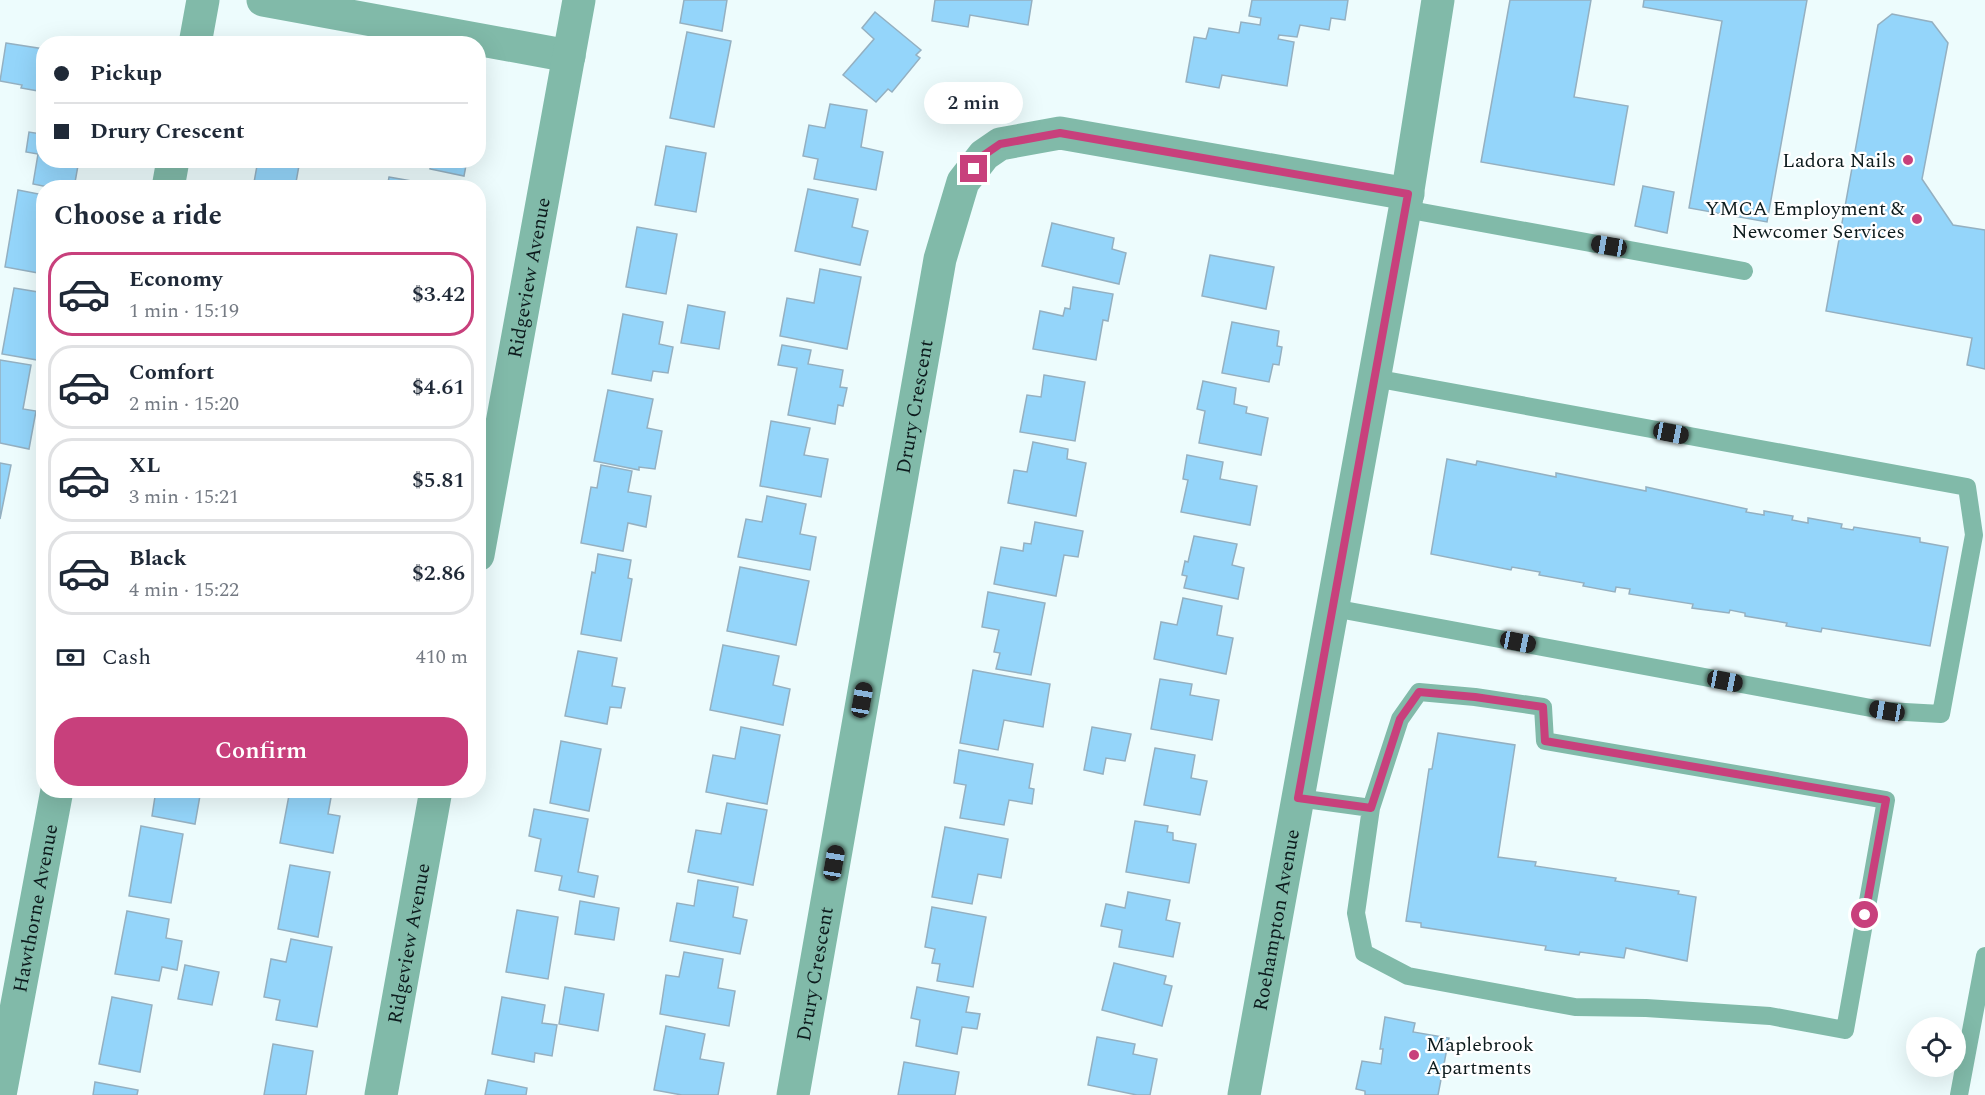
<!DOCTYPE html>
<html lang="en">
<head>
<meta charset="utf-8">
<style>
	:root { --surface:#fff; --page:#f6f6f7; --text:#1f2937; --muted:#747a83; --line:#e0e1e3; --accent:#c8407c }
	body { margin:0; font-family:Spectral,serif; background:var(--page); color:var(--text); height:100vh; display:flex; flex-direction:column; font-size:22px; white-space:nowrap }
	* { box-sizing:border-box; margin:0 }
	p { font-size:20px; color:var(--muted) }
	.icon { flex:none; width:33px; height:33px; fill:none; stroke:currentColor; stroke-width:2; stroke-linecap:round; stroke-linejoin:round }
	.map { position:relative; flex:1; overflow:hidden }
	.side { position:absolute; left:36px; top:180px; width:450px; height:618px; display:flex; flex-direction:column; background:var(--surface); border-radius:24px; box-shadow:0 6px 24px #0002 }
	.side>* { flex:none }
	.guide { position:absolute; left:36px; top:36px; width:450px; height:132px; border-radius:24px; box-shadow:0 6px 24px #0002; display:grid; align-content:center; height:132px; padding:0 18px; background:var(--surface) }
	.fabs { position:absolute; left:1906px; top:1017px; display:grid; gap:12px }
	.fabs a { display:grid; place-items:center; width:60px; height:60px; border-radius:50%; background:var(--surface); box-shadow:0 6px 24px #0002; font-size:30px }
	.end { position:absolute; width:27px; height:27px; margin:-14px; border:8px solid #c8407c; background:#fff; box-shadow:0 0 0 3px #fff }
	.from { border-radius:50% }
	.bubble { position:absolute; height:42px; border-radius:21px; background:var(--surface); box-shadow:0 6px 24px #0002; font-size:20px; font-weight:600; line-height:42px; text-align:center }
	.car { position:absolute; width:18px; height:36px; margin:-18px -9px; border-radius:8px; box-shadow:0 0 4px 2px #0007; background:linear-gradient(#222 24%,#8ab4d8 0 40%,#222 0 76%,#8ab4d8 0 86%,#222 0) }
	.guide b { display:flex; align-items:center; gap:21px; height:57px; font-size:22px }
	.guide b+b { border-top:2px solid var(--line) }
	.guide i { width:15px; height:15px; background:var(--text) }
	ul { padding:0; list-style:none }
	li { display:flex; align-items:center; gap:18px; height:84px; margin:0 12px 9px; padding:0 6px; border:3px solid var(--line); border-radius:24px }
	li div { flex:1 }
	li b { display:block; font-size:22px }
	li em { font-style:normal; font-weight:600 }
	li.on { border-color:var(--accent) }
	li>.icon { width:54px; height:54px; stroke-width:1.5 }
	h2 { padding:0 18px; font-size:27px; line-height:72px }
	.pay { display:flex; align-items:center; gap:15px; height:66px; padding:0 18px; font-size:22px }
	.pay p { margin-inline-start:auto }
	.button { display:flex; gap:12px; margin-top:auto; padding:12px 18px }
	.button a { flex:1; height:69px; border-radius:24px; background:var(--accent); color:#fff; font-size:24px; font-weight:600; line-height:69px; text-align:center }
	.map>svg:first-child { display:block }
	.building { fill:#94d5fa; stroke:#94b0c1; stroke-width:1.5 }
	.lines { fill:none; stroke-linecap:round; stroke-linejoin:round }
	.lane { stroke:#81baa9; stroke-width:18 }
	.street { stroke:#81baa9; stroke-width:33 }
	.route { stroke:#c8407c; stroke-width:8 }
	.poi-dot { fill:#c8407c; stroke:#fff; stroke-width:2 }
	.labels { text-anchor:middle; stroke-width:4.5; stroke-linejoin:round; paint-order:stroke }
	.poi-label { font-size:20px; fill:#0d1b1d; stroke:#fff; text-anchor:end }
	.street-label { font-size:20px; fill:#0d1b1d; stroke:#fff }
</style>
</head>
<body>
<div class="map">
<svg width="1985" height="1095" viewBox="0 0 1985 1095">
	<rect width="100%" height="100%" fill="#edfcfd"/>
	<g class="building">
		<polygon points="684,0 727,0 722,31 680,23"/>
		<polygon points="935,0 1032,0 1028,25 970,15 968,27 932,21"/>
		<polygon points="1252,0 1348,0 1345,20 1331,18 1329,30 1300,25 1297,37 1279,35 1278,39 1294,42 1287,86 1222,75 1219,88 1186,82 1194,37 1206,39 1209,28 1239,33 1241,22 1260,25 1261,18 1249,16"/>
		<polygon points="1510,0 1591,0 1574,97 1628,106 1614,185 1481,162"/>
		<polygon points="1644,0 1807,0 1767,222 1689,208 1722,21 1643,7"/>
		<polygon points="875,12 921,50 916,55 920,58 892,92 888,89 876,102 843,75 874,39 862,28"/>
		<polygon points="1892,14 1932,22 1948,43 1922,179 1953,225 1985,230 1985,369 1967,365 1972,338 1826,311 1878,25"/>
		<polygon points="687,32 731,41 714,127 670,118"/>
		<polygon points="6,43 44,49 44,92 21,88 22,85 0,81"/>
		<polygon points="830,104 867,110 861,147 883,152 876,190 814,179 818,159 803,156 809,125 825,128"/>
		<polygon points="44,123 44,160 79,160 74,188 53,188 33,184 38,154 26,152 29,132 41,134"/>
		<polygon points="666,146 706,153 696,212 655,205"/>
		<polygon points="258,160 300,160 295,188 253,188"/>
		<polygon points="431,160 467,160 464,176 430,169"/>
		<polygon points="389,177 451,188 387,188"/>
		<polygon points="1643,186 1674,192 1667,233 1635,226"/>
		<polygon points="808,189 858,199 852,227 868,231 860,265 795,251"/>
		<polygon points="18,190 44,195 44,274 5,267"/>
		<polygon points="1052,223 1114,238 1112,249 1126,253 1119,284 1042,266"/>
		<polygon points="637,227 677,234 666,294 626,287"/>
		<polygon points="1210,255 1274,267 1266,309 1202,296"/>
		<polygon points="820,269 861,277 847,349 780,336 787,298 814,303"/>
		<polygon points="1073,287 1113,294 1108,321 1103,320 1096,360 1033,349 1040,311 1063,316 1065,308 1070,309"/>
		<polygon points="14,288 44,293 43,361 2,354"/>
		<polygon points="688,305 725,312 719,349 681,343"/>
		<polygon points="623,314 663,322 659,344 673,347 668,373 653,371 651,381 612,374"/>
		<polygon points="1232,322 1279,331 1277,346 1282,347 1279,365 1273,364 1269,382 1222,373"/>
		<polygon points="782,345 811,350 808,364 843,370 840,387 847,388 843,406 838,405 835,424 788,415 797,368 778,365"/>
		<polygon points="0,360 31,365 23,409 36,411 29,449 0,443"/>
		<polygon points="1044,375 1085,382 1075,441 1020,432 1027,395 1041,397"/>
		<polygon points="1203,381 1236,388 1234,404 1247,407 1246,413 1268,418 1261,455 1199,443 1205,411 1197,409"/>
		<polygon points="608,390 653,399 647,428 662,431 655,469 639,467 639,470 594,461"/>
		<polygon points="771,421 810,428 804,455 828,459 821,497 760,486"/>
		<polygon points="1033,442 1068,449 1067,459 1086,463 1076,516 1008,503 1014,470 1027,472"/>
		<polygon points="1187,455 1223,462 1220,479 1257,486 1250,525 1181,512 1188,480 1183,479"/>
		<polygon points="1447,459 1476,465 1477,461 1556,477 1556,473 1646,491 1646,487 1747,509 1746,512 1764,515 1764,511 1793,516 1792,520 1808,523 1808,518 1842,524 1841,528 1853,530 1854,527 1920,538 1920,542 1948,547 1930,646 1822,628 1821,632 1786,626 1787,623 1745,616 1745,613 1730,610 1729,613 1692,608 1693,604 1629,594 1630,589 1616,587 1615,592 1583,586 1584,583 1539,575 1540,572 1512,567 1511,570 1431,554"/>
		<polygon points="0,463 11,465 0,519"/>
		<polygon points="601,465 632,471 628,492 651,496 646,527 628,523 623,551 581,543 591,487 597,488"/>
		<polygon points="767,496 806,504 800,534 816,537 810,570 738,557 746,519 762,522"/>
		<polygon points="1035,522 1083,531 1078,557 1064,555 1056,596 994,584 1001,547 1023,551 1024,543 1031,544"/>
		<polygon points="1194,536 1237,544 1232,565 1244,568 1238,599 1184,588 1187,576 1182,575 1185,561 1188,562"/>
		<polygon points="598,554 631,560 628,578 632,579 621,641 581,634 592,572 595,573"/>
		<polygon points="740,567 809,581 796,645 727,631"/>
		<polygon points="988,592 1045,603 1031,675 996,669 1000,653 994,652 999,630 982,627"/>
		<polygon points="1183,598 1222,606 1217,635 1233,638 1226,674 1154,659 1161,622 1177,625"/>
		<polygon points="723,645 779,656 773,685 790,689 783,725 710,710"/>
		<polygon points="578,651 617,658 612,686 625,688 621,708 610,707 607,724 565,716"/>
		<polygon points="973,670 1050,684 1043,727 1004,720 998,750 960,743"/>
		<polygon points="1160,679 1192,684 1190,695 1219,700 1212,740 1151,729"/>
		<polygon points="741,727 780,735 767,804 706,792 713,755 735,759"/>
		<polygon points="1092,727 1131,734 1125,761 1106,758 1103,774 1084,770"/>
		<polygon points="1438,733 1515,745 1498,857 1536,862 1535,866 1616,878 1615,881 1679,891 1678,894 1696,897 1687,961 1626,948 1624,958 1580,952 1579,955 1545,950 1546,946 1421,927 1421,923 1406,921 1429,769 1432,769"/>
		<polygon points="561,741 601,749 589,811 550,803"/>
		<polygon points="1155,748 1195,755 1191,778 1207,781 1200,815 1144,805"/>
		<polygon points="959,750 1033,764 1029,788 1034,789 1032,804 1009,800 1004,825 960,818 966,785 954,783"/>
		<polygon points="156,790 201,790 195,824 152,816"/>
		<polygon points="290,790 327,790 332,792 328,814 340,816 333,853 280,843"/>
		<polygon points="727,803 767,810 753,885 688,872 696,830 721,834"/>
		<polygon points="534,809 588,819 578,872 598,876 594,897 559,890 562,876 535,871 541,839 529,836"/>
		<polygon points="1135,821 1168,826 1167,832 1173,833 1173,840 1196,844 1189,883 1126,872"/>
		<polygon points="141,826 183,834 171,903 129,896"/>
		<polygon points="945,827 1008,839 1001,878 978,874 972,904 932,897"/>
		<polygon points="290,865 330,872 318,937 278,929"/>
		<polygon points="698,880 738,887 733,917 747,920 740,954 670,941 677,903 694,906"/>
		<polygon points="1128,892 1170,900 1166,920 1180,923 1173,957 1119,947 1122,930 1101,926 1106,904 1125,908"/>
		<polygon points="580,901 619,908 614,940 575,934"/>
		<polygon points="932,907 986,917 973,987 937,981 940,964 932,963 935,949 925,947"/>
		<polygon points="517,910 558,917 548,979 506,972"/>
		<polygon points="127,911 169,919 166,938 182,941 177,970 162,967 159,981 115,974"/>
		<polygon points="291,939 332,947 317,1027 276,1020 280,1000 264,997 271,959 286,962"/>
		<polygon points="684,952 723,959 718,988 735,991 729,1026 660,1014 666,975 679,977"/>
		<polygon points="1114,963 1166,976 1164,984 1172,986 1162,1026 1102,1010"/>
		<polygon points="185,965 219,972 212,1005 178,999"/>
		<polygon points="565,987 604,994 598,1031 559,1024"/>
		<polygon points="917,987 969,997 966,1012 980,1014 977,1029 962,1027 957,1054 916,1046 920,1020 911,1018"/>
		<polygon points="112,997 152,1005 140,1072 99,1064"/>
		<polygon points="502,997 545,1005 542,1023 557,1025 552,1056 535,1053 534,1062 492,1054"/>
		<polygon points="1385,1017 1415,1023 1413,1032 1449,1038 1438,1095 1365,1095 1365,1091 1356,1089 1362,1061 1381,1064 1383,1049 1380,1049"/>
		<polygon points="666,1026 705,1034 700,1059 724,1063 718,1095 682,1095 654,1090"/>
		<polygon points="1097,1037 1135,1044 1133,1054 1157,1059 1150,1095 1137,1095 1088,1085"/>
		<polygon points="273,1044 313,1051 306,1095 264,1095"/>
		<polygon points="904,1062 959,1072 955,1095 898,1095"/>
		<polygon points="488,1080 527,1088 526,1095 485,1095"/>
		<polygon points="95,1082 138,1090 137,1095 93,1095"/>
	</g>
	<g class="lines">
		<g class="lane">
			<polyline points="1405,209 1744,271"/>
			<polyline points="1333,608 1887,711 1941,714 1974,535 1967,487 1374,378"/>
			<polyline points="1298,798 1371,808 1356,913 1364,953 1408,976 1575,1007 1646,1008 1770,1016 1845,1030 1886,800 1545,741 1543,707 1475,697 1419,692 1400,719 1371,808"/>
			<polyline points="1959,1095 1985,956"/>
		</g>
		<g class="street">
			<polyline points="263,0 569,56"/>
			<polyline points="195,44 203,0"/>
			<polyline points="168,188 173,160"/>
			<path id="s1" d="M478,555L579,0"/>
			<path id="s2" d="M0,1095L57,790"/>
			<path id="s3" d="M381,1095L436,790"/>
			<path id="s4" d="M793,1095L940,259L963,182L984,155L1000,144L1060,133L1408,194"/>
			<path id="s5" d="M1244,1095L1405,209L1438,0"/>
		</g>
	</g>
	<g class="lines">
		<polyline class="route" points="974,169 984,155 1000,144 1060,133 1408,194 1298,798 1371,808 1400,719 1419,692 1475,697 1543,707 1545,741 1886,800 1865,915"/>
	</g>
	<g class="poi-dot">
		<circle cx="1908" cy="160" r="6"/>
		<circle cx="1917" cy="219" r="6"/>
		<circle cx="1414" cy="1055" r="6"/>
	</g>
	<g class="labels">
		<g class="poi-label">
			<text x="1896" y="167">Ladora Nails</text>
			<text x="1905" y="215">YMCA Employment &amp;<tspan x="1905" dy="23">Newcomer Services</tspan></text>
			<text x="1426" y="1051" text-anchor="start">Maplebrook<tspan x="1426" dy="23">Apartments</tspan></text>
		</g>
		<g class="street-label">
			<text dy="7" stroke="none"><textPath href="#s1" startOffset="282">Ridgeview Avenue</textPath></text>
			<text dy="7" stroke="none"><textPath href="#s4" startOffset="699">Drury Crescent</textPath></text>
			<text dy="7" stroke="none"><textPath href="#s2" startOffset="190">Hawthorne Avenue</textPath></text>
			<text dy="7" stroke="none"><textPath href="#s5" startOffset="178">Roehampton Avenue</textPath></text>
			<text dy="7" stroke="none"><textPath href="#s3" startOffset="154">Ridgeview Avenue</textPath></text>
			<text dy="7" stroke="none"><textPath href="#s4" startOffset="123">Drury Crescent</textPath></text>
		</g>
	</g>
</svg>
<div class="fabs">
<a><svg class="icon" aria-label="locate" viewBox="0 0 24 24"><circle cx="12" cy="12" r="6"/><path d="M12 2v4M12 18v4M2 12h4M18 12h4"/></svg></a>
</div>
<i class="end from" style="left:1865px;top:915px"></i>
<i class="end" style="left:974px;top:169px"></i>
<div class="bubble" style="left:924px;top:82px;width:99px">2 min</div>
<i class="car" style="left:1609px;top:246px;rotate:280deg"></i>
<i class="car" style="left:1671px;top:433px;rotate:101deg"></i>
<i class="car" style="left:1518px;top:642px;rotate:101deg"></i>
<i class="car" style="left:1725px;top:681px;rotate:101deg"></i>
<i class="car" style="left:862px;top:700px;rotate:10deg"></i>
<i class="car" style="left:1887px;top:711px;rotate:280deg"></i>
<i class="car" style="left:834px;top:863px;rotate:10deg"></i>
<div class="guide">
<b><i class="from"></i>Pickup</b>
<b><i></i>Drury Crescent</b>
</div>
<section class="side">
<h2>Choose a ride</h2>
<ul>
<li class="on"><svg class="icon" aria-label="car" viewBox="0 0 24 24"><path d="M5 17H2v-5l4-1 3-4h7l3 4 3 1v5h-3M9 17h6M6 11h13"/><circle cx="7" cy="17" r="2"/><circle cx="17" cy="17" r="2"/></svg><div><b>Economy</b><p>1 min · 15:19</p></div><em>$3.42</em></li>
<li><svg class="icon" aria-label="car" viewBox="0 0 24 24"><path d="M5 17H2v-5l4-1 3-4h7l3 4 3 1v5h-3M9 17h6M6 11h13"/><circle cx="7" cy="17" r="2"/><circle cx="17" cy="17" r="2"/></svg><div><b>Comfort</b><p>2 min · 15:20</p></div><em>$4.61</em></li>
<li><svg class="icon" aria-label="car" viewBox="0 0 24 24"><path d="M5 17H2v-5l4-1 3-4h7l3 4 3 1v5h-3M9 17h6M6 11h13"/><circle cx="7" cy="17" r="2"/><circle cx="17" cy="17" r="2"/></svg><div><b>XL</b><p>3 min · 15:21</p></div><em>$5.81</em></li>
<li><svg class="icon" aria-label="car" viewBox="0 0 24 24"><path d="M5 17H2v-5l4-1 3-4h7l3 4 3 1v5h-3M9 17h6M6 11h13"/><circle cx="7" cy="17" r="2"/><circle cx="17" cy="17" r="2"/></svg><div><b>Black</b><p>4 min · 15:22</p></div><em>$2.86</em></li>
</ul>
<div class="pay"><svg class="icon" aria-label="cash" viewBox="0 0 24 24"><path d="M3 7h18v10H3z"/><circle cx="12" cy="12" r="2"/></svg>Cash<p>410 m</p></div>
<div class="button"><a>Confirm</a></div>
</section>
</div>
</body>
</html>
